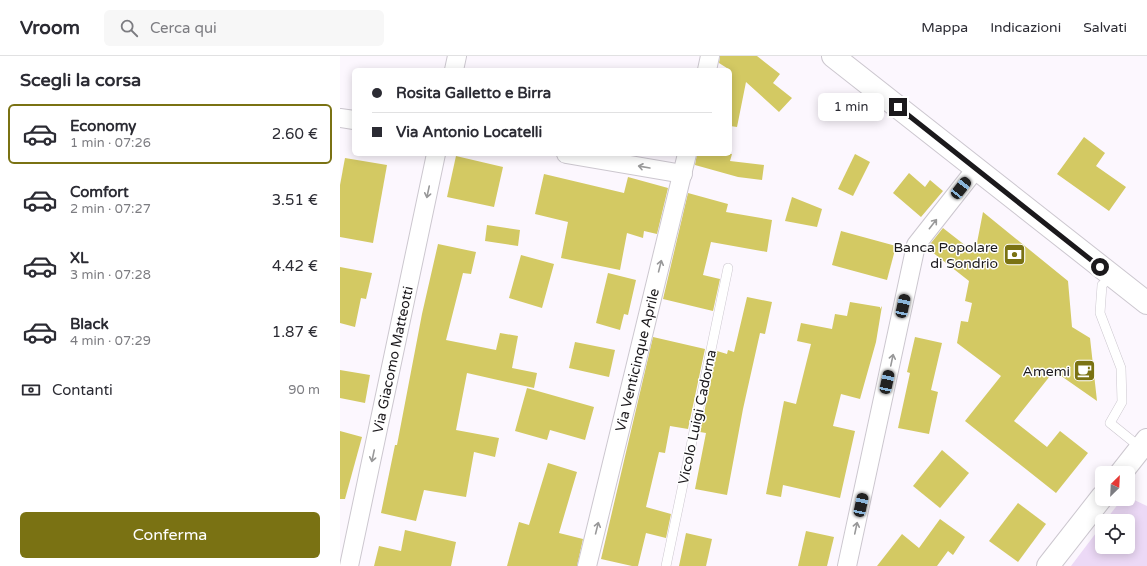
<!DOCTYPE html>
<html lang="it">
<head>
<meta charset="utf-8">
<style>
	:root { --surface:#fff; --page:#f7f7f7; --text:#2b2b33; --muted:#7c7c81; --line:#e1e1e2; --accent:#7a7213 }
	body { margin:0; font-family:"Varela Round",sans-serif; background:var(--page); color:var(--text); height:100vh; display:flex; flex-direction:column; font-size:15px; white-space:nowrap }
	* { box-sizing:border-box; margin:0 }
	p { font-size:13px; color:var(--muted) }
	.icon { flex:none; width:22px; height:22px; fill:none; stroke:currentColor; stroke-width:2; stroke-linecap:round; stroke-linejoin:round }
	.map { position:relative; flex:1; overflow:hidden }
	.sheet { display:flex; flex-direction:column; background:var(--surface); width:340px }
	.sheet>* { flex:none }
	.top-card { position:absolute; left:12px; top:12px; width:380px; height:88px; border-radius:6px; box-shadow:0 2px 10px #0003; display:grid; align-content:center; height:88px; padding:0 20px; background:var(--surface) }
	.needle { width:26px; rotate:24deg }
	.buttons { position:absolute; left:755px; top:410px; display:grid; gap:8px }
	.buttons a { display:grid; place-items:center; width:40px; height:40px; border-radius:6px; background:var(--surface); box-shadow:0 2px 10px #0003; font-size:20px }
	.end { position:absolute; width:18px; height:18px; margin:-9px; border:5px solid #1b191c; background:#fff; box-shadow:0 0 0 2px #fff }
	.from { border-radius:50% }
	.bubble { position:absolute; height:28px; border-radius:6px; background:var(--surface); box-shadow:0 2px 10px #0003; font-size:13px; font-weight:600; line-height:28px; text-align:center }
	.car { position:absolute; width:12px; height:24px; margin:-12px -6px; border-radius:5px; box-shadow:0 0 3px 1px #0007; background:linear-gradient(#222 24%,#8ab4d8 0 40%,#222 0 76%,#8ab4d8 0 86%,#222 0) }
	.top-card b { display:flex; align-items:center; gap:14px; height:38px; font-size:15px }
	.top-card b+b { border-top:1px solid var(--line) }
	.top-card i { width:10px; height:10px; background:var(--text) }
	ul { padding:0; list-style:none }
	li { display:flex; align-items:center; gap:12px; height:60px; margin:0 8px 6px; padding:0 12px; border:2px solid transparent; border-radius:6px }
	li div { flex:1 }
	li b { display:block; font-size:15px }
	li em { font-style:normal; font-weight:600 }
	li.active { border-color:var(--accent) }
	li>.icon { width:36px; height:36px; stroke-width:1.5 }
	h2 { padding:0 20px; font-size:18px; line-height:48px }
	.pay { display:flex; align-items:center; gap:10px; height:44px; padding:0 20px; font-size:15px }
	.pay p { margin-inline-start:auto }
	.action { display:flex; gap:8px; margin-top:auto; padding:8px 20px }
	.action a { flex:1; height:46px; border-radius:6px; background:var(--accent); color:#fff; font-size:16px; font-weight:600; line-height:46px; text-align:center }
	header { display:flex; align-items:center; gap:24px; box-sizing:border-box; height:56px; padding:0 20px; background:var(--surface); border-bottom:1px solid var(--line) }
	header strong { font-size:19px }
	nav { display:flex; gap:22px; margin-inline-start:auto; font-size:14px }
	.search { width:280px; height:36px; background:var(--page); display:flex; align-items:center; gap:10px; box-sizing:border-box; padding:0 14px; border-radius:6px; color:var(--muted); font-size:15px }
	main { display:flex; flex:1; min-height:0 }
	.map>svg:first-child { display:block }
	.green { fill:#ecd9f6 }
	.building { fill:#d3c963 }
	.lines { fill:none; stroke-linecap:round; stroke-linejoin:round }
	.lane-casing { stroke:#ccc7cf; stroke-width:10 }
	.street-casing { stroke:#ccc7cf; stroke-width:20 }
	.secondary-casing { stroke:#ccc7cf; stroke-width:24 }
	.primary-casing { stroke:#ccc7cf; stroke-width:24 }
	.lane { stroke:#fff; stroke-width:9 }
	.street { stroke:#fff; stroke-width:18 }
	.secondary { stroke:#fff; stroke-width:22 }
	.primary { stroke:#fff; stroke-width:22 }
	.oneway { stroke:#989899 }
	.route { stroke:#1b191c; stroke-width:5 }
	.labels { text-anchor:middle; stroke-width:3; stroke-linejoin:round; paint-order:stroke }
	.poi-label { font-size:14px; fill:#1b191c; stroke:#fff; text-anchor:end }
	.street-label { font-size:14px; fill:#1b191c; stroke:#fff }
</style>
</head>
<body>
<header>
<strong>Vroom</strong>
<div class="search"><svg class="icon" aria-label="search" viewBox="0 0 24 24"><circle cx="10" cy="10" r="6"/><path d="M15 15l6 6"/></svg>Cerca qui</div>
<nav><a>Mappa</a><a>Indicazioni</a><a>Salvati</a></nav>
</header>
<main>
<section class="sheet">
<h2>Scegli la corsa</h2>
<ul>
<li class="active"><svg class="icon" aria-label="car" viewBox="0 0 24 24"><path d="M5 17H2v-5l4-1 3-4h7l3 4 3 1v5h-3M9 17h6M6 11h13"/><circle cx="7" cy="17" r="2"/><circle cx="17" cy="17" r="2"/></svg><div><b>Economy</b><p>1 min · 07:26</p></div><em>2.60 €</em></li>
<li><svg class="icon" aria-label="car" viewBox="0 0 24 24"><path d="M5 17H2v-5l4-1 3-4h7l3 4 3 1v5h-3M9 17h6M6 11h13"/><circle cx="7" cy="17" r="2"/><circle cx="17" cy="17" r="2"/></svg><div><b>Comfort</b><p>2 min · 07:27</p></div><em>3.51 €</em></li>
<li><svg class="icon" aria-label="car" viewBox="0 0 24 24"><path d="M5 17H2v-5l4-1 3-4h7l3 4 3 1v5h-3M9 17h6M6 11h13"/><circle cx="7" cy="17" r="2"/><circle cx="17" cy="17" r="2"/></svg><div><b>XL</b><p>3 min · 07:28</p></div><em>4.42 €</em></li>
<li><svg class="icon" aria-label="car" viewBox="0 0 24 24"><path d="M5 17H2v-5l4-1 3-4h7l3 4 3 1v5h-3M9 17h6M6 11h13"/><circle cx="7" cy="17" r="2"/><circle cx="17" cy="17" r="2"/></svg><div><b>Black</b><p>4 min · 07:29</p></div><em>1.87 €</em></li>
</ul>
<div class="pay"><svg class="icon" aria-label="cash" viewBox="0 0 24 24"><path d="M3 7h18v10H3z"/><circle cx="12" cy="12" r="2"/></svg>Contanti<p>90 m</p></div>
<div class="action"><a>Conferma</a></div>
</section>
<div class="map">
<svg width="807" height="510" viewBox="0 0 807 510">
	<rect width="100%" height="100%" fill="#fcf7fe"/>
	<polygon class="green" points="788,441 807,450 807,510 731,510 762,469 762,491 788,491 788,465 765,465 782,443 788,443"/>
	<g class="building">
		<polygon points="380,0 417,0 440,18 433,27 452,42 439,56 406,26 397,71 390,70 390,14 379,7"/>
		<polygon points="744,81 765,97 756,110 786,131 769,155 717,118"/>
		<polygon points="357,98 392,98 390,105 424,109 422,124 398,121 355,109"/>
		<polygon points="515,98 530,106 513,140 498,133"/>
		<polygon points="116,100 163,111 154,151 107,141"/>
		<polygon points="5,102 47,109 33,187 0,181 0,129"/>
		<polygon points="569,117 585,131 590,124 603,135 581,161 553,137"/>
		<polygon points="204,118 284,137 288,121 328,132 317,178 304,175 303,182 287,177 280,214 221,202 228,166 195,158"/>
		<polygon points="348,137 388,148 386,156 432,164 427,196 371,186 363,219 380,223 373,255 323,243"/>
		<polygon points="452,141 482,153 477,171 445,165"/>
		<polygon points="643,156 728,225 732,271 750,282 757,345 714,315 674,365 707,391 720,375 748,397 716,437 625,365 661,320 617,287 621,265 628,266 632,247 625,245 629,225 587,192 603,172 635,197"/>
		<polygon points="147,169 180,174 178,190 145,185"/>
		<polygon points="501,175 556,190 547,224 492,209"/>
		<polygon points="98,188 136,196 131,218 123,217 106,284 156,294 160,277 178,280 172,312 197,317 194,332 127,317 116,374 159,382 155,401 134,396 126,441 84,434 76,465 41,457 55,389 57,389 82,258"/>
		<polygon points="181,199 214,208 202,252 169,242"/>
		<polygon points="0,211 32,217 26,243 21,242 15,271 0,267"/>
		<polygon points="268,217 296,224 288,259 284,258 280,274 256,267"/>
		<polygon points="407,241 432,246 425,278 420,277 403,353 387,439 355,433 366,377 360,376 377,295 387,298 388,294 394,296"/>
		<polygon points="510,246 540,251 540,253 542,250 536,286 520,343 501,338 493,370 515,375 500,442 443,429 441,441 426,438 444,345 456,348 471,288 457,285 461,267 492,273 495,258 507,260"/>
		<polygon points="313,281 365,293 348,373 330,370 325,397 319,396 306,451 331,458 326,482 306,477 298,510 292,510 261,503"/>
		<polygon points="575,281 602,287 591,334 598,336 589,378 558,372 570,317 567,316"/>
		<polygon points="235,286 275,294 269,321 229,312"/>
		<polygon points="0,314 30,319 25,347 0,342"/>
		<polygon points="187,332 254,351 245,384 210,374 207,384 175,375"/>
		<polygon points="0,375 22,381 5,443 0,443"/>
		<polygon points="602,394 629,417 600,452 573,430"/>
		<polygon points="208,407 237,416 219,477 243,483 237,510 167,510 179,466 189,469"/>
		<polygon points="678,447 706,468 678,506 649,485"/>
		<polygon points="600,463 625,481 613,499 608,495 597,510 537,510 562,478 579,492"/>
		<polygon points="65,474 116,486 111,510 34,510 39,490 61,495"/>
		<polygon points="466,475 494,481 487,510 458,510"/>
		<polygon points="346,477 372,483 366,510 339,510"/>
	</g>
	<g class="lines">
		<defs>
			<g id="lane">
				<polyline points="772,220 762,229 760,257 781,312 782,346 770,367 801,392"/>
				<polyline points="326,510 388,212"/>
			</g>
			<g id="street">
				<polyline points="114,14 117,0"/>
				<polyline points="367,14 370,0"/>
				<polyline points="0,62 14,64"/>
				<polyline points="226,98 343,118"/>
				<path id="s1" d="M9,510L96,98"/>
				<path id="s2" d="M247,510L347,98"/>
				<polyline points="507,510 576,189 635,114"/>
			</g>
			<g id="secondary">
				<polyline points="781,417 807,384"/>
				<polyline points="708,510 762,441"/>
			</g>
			<polyline id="primary" points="493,0 807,247"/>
		</defs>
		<use href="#lane" class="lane-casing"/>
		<use href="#street" class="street-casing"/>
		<use href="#secondary" class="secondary-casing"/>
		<use href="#primary" class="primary-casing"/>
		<use href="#lane" class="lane"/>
		<use href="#street" class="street"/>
		<use href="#secondary" class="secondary"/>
		<use href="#primary" class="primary"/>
	</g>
	<defs><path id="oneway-shaft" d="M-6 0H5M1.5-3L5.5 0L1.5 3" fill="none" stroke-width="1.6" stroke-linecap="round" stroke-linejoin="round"/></defs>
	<g class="oneway">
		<use href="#oneway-shaft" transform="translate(304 111) rotate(-170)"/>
		<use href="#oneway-shaft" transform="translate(88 136) rotate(102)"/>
		<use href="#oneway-shaft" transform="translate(593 168) rotate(-52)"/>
		<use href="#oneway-shaft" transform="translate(320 210) rotate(-76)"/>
		<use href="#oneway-shaft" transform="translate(552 304) rotate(-78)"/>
		<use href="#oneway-shaft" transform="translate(33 400) rotate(102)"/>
		<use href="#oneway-shaft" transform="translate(257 472) rotate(-76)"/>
		<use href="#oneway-shaft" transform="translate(516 472) rotate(-78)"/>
	</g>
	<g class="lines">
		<polyline class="route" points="558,51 760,211"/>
	</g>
	<defs>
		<symbol id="bank-square" viewBox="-11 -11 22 22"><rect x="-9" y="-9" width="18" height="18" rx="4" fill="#7a7213" stroke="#fff"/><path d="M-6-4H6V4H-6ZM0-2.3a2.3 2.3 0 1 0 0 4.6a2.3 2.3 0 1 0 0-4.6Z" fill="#fff"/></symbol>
		<symbol id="cafe-square" viewBox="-11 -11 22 22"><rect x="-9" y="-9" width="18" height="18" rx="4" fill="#7a7213" stroke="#fff"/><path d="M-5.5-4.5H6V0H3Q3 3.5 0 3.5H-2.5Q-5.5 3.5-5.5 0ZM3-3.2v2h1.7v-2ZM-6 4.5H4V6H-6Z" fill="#fff"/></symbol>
	</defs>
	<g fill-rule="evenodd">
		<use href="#bank-square" x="662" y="186" width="25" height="25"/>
		<use href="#cafe-square" x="732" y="302" width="25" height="25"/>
	</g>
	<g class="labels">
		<g class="poi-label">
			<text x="658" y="196">Banca Popolare<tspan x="658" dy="16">di Sondrio</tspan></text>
			<text x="730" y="320">Amemi</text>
		</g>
		<g class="street-label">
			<text dy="5" stroke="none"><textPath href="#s1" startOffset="211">Via Giacomo Matteotti</textPath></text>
			<text dy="5" stroke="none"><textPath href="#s2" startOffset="212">Via Venticinque Aprile</textPath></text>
			<text transform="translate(357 361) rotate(-78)" y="5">Vicolo Luigi Cadorna</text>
		</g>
	</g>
</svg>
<div class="buttons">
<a><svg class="needle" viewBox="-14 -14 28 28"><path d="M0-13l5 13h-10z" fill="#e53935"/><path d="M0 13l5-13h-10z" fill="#7c7c81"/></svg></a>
<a><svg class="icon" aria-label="locate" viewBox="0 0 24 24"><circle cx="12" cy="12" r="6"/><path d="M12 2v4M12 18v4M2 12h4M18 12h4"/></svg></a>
</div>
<i class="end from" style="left:760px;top:211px"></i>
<i class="end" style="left:558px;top:51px"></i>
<div class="bubble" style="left:478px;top:37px;width:66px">1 min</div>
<i class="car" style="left:621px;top:132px;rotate:38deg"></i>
<i class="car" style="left:563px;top:250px;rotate:12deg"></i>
<i class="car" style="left:547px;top:326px;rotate:12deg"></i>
<i class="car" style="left:521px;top:449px;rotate:12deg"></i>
<div class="top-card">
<b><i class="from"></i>Rosita Galletto e Birra</b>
<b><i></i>Via Antonio Locatelli</b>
</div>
</div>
</main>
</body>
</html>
